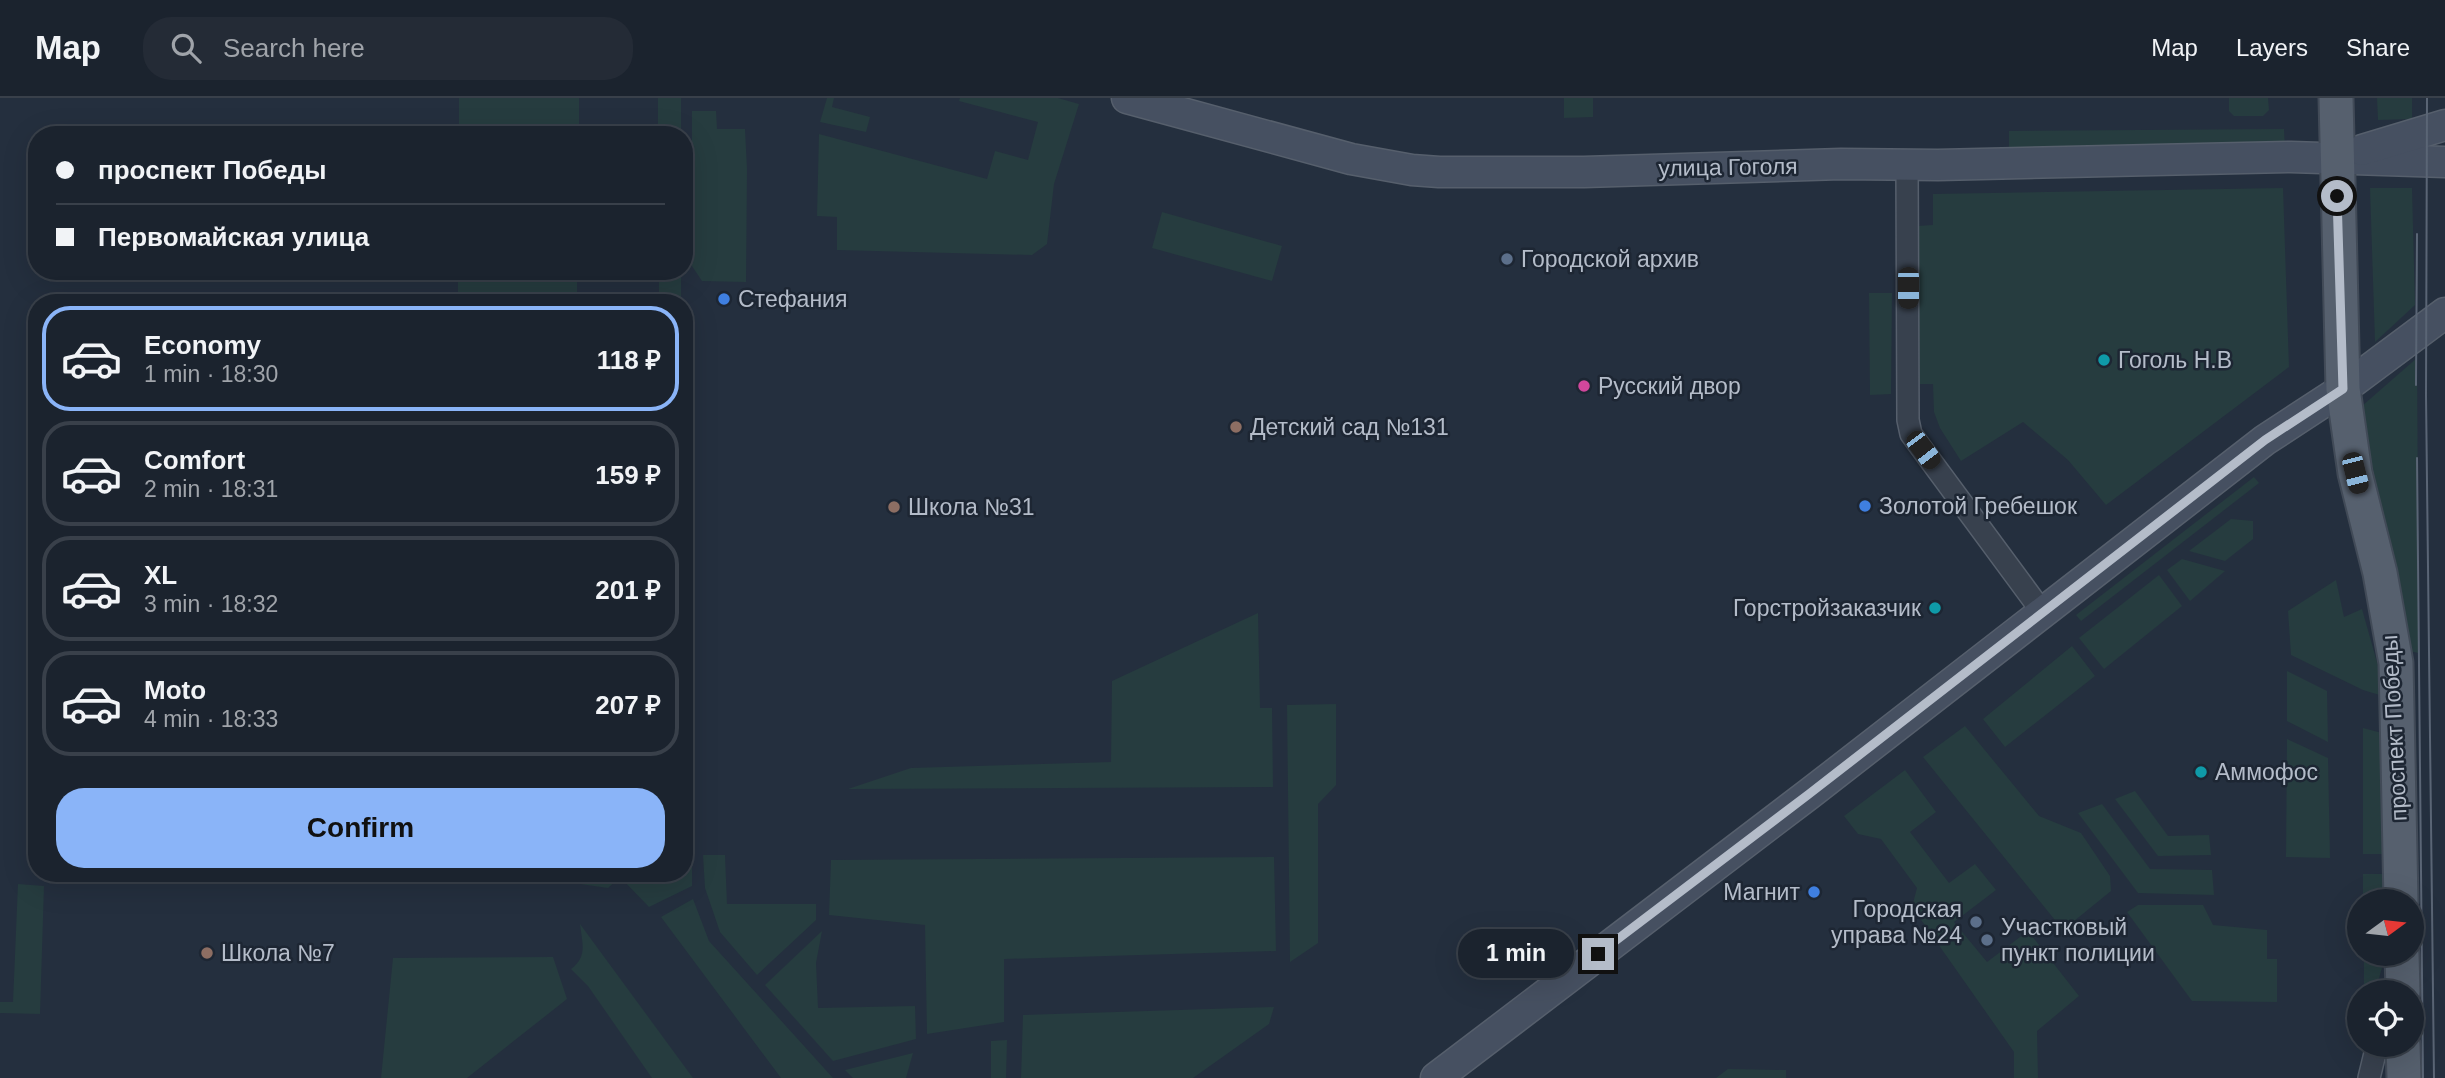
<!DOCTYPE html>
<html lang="en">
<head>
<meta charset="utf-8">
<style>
	:root { --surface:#1b232e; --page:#242b36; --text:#f1f3f6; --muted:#a0a4aa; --line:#39404a; --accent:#8ab4f8 }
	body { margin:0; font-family:Arial,sans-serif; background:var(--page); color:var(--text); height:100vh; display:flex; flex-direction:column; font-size:26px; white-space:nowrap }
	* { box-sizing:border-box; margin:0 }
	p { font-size:23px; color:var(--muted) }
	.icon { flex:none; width:38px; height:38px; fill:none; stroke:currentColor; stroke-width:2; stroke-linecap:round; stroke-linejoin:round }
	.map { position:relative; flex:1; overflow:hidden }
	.panel { position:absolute; left:28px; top:196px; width:665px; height:588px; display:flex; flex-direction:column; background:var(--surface); border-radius:28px; box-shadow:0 7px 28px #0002,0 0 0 2px var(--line) }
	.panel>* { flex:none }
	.top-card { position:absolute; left:28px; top:28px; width:665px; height:154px; border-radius:28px; box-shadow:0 7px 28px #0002,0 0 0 2px var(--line); display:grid; align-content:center; height:154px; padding:0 28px; background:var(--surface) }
	.needle { width:46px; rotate:75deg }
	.controls { position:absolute; left:2347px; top:791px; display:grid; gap:14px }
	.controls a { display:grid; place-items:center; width:77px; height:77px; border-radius:50%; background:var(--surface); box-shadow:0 7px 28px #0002,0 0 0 2px var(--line); font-size:35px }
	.end { position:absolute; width:32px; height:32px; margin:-16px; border:9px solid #b4bcc9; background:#111; box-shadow:0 0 0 4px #111 }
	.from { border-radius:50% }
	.bubble { position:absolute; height:49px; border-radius:24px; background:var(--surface); box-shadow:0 7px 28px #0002,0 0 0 2px var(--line); font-size:23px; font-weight:700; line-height:49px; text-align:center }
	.car { position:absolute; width:21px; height:42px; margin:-21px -10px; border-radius:9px; box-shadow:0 0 5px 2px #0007; background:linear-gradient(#222 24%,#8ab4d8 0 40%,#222 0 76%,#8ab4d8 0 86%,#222 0) }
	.top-card b { display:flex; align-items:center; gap:24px; height:66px; font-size:26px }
	.top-card b+b { border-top:2px solid var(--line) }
	.top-card i { width:18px; height:18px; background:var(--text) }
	ul { padding:12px 0 0; list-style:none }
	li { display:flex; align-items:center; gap:21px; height:105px; margin:0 14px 10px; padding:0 14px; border:4px solid var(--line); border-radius:28px }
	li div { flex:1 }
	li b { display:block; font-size:26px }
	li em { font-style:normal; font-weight:700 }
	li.on { border-color:var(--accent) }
	li>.icon { width:63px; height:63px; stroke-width:1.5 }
	.action { display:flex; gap:14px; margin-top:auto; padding:14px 28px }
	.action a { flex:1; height:80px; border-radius:28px; background:var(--accent); color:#111; font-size:28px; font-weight:700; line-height:80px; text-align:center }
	header { display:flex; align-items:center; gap:42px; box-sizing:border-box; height:98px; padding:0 35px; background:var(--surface); border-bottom:2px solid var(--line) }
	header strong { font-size:33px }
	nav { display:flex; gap:38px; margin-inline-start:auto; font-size:24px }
	.search { width:490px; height:63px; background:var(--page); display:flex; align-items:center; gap:18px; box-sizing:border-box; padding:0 24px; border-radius:28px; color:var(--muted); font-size:26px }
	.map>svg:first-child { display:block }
	.green { fill:#263c3f }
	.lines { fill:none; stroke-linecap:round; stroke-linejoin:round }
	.street-casing { stroke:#565f6c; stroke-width:24 }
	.secondary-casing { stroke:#565f6c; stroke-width:33 }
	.primary-casing { stroke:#414a57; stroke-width:37 }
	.street { stroke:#38414e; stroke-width:21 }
	.secondary { stroke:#465061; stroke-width:30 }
	.primary { stroke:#56606e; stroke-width:33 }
	.tram { stroke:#5a6575; stroke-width:2 }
	.route { stroke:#b4bcc9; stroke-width:9 }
	.service-dot { fill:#5c6f8a; stroke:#1d2633; stroke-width:2.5 }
	.shop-dot { fill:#3f7fe0; stroke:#1d2633; stroke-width:2.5 }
	.culture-dot { fill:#0f9aa8; stroke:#1d2633; stroke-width:2.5 }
	.hotel-dot { fill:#d1479c; stroke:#1d2633; stroke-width:2.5 }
	.education-dot { fill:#8d6e63; stroke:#1d2633; stroke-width:2.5 }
	.labels { text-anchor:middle; stroke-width:5; stroke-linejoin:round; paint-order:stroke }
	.street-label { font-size:23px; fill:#b4bcc9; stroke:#1d2633 }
	.poi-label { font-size:23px; fill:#b4bcc9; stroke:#1d2633; text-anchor:start }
</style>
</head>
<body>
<header>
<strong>Map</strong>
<div class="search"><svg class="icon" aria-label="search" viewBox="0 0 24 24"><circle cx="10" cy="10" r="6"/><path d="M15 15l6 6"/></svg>Search here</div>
<nav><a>Map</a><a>Layers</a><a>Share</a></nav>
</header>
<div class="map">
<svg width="2445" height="980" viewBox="0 0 2445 980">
	<rect width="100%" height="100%" fill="#242f3e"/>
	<g class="green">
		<rect x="459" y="0" width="120" height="37"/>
		<rect x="658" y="0" width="23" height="37"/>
		<polygon points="827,0 834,0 832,9 870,19 866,34 820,24"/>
		<polygon points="960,0 1058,0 1079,6 1054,86 1047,146 1032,157 837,152 837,119 817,118 819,36 987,81 995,53 1028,62 1038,24 959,3"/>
		<polygon points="1564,0 1593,0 1593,19 1564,20"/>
		<polygon points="2229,0 2268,0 2269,12 2263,18 2234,18 2229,13"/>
		<polygon points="2377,0 2412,0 2412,21 2378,22"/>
		<polygon points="692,13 716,13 717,31 745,31 747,71 746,184 702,183 692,168"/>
		<polygon points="2284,31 2285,52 2009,54 2009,33"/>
		<polygon points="2283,90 2289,269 2106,407 2068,362 2023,324 1961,363 1940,330 1934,314 1933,286 1918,286 1918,128 1933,127 1933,96"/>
		<polygon points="2370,90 2412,90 2415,207 2375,244"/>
		<polygon points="1162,114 1282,148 1272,183 1152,150"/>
		<rect x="458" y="173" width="119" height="32"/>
		<rect x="659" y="173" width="22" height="32"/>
		<polygon points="1869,195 1892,195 1891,296 1870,297"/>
		<polygon points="2417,260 2419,555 2403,552 2354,315"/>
		<polygon points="2254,379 2259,385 2081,523 2076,517"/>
		<polygon points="2231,421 2253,423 2253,441 2225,463 2189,453"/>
		<polygon points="2182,461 2225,473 2190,503 2167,472"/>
		<polygon points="2159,477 2182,508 2104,571 2079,540"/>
		<polygon points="2336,482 2344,519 2362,511 2380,575 2383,598 2363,592 2291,557 2288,513"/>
		<polygon points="1258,515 1260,610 1272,610 1273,689 848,691 911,670 1111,664 1112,583"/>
		<polygon points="2072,548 2095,578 2005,649 1983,621"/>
		<polygon points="2287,573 2327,593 2328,644 2287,623"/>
		<polygon points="1336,606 1336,687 1318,706 1318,845 1290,864 1287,607"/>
		<polygon points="1965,628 2039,718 2081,735 2110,778 2111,793 2063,832 1923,659"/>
		<polygon points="2363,630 2382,635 2384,756 2363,756"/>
		<polygon points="2287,641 2328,660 2330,760 2286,759"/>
		<polygon points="1905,672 1936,714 1910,734 1949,785 1975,766 1996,792 1954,824 1987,864 2028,833 2079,898 2037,933 2038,980 2014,980 2014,954 1912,809 1917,790 1881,741 1858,736 1844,718"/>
		<polygon points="2135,693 2168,738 2209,737 2211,757 2158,758 2115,701"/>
		<polygon points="2102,706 2150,771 2212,772 2214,797 2138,795 2078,715"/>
		<polygon points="684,727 692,727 692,788 649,809 620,779 608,790 580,786 391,781 391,775 684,775"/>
		<polygon points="703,757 725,757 727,806 816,806 816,822 757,877 720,834 705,790"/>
		<polygon points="1274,759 1276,853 1004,861 1004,924 927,936 925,827 829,817 831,762"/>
		<polygon points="2363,776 2384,776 2385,803 2363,803"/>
		<polygon points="18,786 44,788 40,916 0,915 0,904 13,904"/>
		<polygon points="693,801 709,843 833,980 781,980 661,819"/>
		<polygon points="2138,807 2203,807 2213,827 2267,832 2267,861 2277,861 2277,904 2192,903 2127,814"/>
		<path d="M580,826L693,980H652L588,888L571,871C588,859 582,844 580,826Z"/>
		<polygon points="822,833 816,865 818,910 915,908 916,941 833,963 765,887"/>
		<polygon points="2364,856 2386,856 2375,894 2364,894"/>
		<polygon points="553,859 567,901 467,980 381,980 393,860"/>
		<polygon points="1274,909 1269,926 1193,980 1021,980 1023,917"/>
		<polygon points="1007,942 1006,980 991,980 991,943"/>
		<polygon points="913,955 906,980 853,980 845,972"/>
		<polygon points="1728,971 1786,972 1786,980 1716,980"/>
	</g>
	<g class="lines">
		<defs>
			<g id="street">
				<polyline points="1907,66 1908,322 1911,336 2043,515"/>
				<polyline points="2369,980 2377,947"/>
			</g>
			<g id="secondary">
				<polyline points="1127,0 1351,61 1412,72 1439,74 1584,74 1841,66 1938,67 2291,59 2445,64"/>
				<polyline points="2362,52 2445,27"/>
				<polyline points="1436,980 1809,696 2265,342 2343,291 2445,215"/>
			</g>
			<g id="primary">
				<polyline points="2336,0 2343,291 2355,375 2380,475 2396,565 2401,803"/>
				<polyline points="2402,856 2403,894"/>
				<polyline points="2403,947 2404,980"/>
			</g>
		</defs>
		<use href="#street" class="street-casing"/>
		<use href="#secondary" class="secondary-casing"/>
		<use href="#primary" class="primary-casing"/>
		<use href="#street" class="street"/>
		<use href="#secondary" class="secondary"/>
		<use href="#primary" class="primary"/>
		<g class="tram">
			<polyline points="2427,0 2426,298 2434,980"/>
			<polyline points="2416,287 2417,136"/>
			<polyline points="2417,360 2423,980"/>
		</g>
	</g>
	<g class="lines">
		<polyline class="route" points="1598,856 1809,696 2265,342 2343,291 2337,98"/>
	</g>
	<g class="service-dot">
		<circle cx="1507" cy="161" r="7"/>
		<circle cx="1976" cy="824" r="7"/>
		<circle cx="1987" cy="842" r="7"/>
	</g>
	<g class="shop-dot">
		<circle cx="724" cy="201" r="7"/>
		<circle cx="1865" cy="408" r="7"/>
		<circle cx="1814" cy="794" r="7"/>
	</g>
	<g class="culture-dot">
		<circle cx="2104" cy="262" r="7"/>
		<circle cx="1935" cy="510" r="7"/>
		<circle cx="2201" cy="674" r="7"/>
	</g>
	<circle class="hotel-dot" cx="1584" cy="288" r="7"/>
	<g class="education-dot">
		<circle cx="1236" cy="329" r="7"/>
		<circle cx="894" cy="409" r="7"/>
		<circle cx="207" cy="855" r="7"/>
	</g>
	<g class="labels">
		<g class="street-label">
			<text transform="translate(1728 69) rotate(-1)" y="8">улица Гоголя</text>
			<text transform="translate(2394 630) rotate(-93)" y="8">проспект Победы</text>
		</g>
		<g class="poi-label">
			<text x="1521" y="169">Городской архив</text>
			<text x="738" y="209">Стефания</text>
			<text x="2118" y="270">Гоголь Н.В</text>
			<text x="1598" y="296">Русский двор</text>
			<text x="1250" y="337">Детский сад №131</text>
			<text x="1879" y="416">Золотой Гребешок</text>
			<text x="908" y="417">Школа №31</text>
			<text x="1921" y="518" text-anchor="end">Горстройзаказчик</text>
			<text x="2215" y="682">Аммофос</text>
			<text x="1800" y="802" text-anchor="end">Магнит</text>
			<text x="1962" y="819" text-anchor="end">Городская<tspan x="1962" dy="26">управа №24</tspan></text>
			<text x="2001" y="837">Участковый<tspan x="2001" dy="26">пункт полиции</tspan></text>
			<text x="221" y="863">Школа №7</text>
		</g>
	</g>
</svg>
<div class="controls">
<a><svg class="needle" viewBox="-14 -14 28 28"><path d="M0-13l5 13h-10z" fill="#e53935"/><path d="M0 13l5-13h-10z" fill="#a0a4aa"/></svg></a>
<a><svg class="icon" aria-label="locate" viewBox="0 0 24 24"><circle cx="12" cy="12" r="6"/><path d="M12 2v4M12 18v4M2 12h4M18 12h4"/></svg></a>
</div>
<i class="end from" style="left:2337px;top:98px"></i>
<i class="end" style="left:1598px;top:856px"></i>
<div class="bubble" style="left:1458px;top:831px;width:116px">1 min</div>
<i class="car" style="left:1908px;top:190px;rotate:180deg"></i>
<i class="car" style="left:1923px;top:352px;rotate:143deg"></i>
<i class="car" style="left:2355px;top:375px;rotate:166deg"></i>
<div class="top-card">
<b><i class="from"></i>проспект Победы</b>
<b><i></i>Первомайская улица</b>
</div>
<section class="panel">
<ul>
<li class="on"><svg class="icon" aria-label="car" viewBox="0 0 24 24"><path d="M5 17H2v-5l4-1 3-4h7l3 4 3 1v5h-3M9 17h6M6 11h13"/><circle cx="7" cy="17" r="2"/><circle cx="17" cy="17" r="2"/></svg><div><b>Economy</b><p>1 min · 18:30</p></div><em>118 ₽</em></li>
<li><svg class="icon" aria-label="car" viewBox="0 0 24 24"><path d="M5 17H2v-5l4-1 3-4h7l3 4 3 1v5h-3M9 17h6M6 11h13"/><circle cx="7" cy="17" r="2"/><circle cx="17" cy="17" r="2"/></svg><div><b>Comfort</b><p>2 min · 18:31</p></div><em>159 ₽</em></li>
<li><svg class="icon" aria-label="car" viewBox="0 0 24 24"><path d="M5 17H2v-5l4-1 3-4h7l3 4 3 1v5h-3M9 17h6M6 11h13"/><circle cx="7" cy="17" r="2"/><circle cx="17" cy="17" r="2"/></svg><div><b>XL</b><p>3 min · 18:32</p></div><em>201 ₽</em></li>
<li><svg class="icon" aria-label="car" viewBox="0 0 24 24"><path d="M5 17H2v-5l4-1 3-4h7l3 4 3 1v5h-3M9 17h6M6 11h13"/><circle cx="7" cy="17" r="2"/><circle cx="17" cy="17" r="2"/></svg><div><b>Moto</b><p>4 min · 18:33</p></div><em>207 ₽</em></li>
</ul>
<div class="action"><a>Confirm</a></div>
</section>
</div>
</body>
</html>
